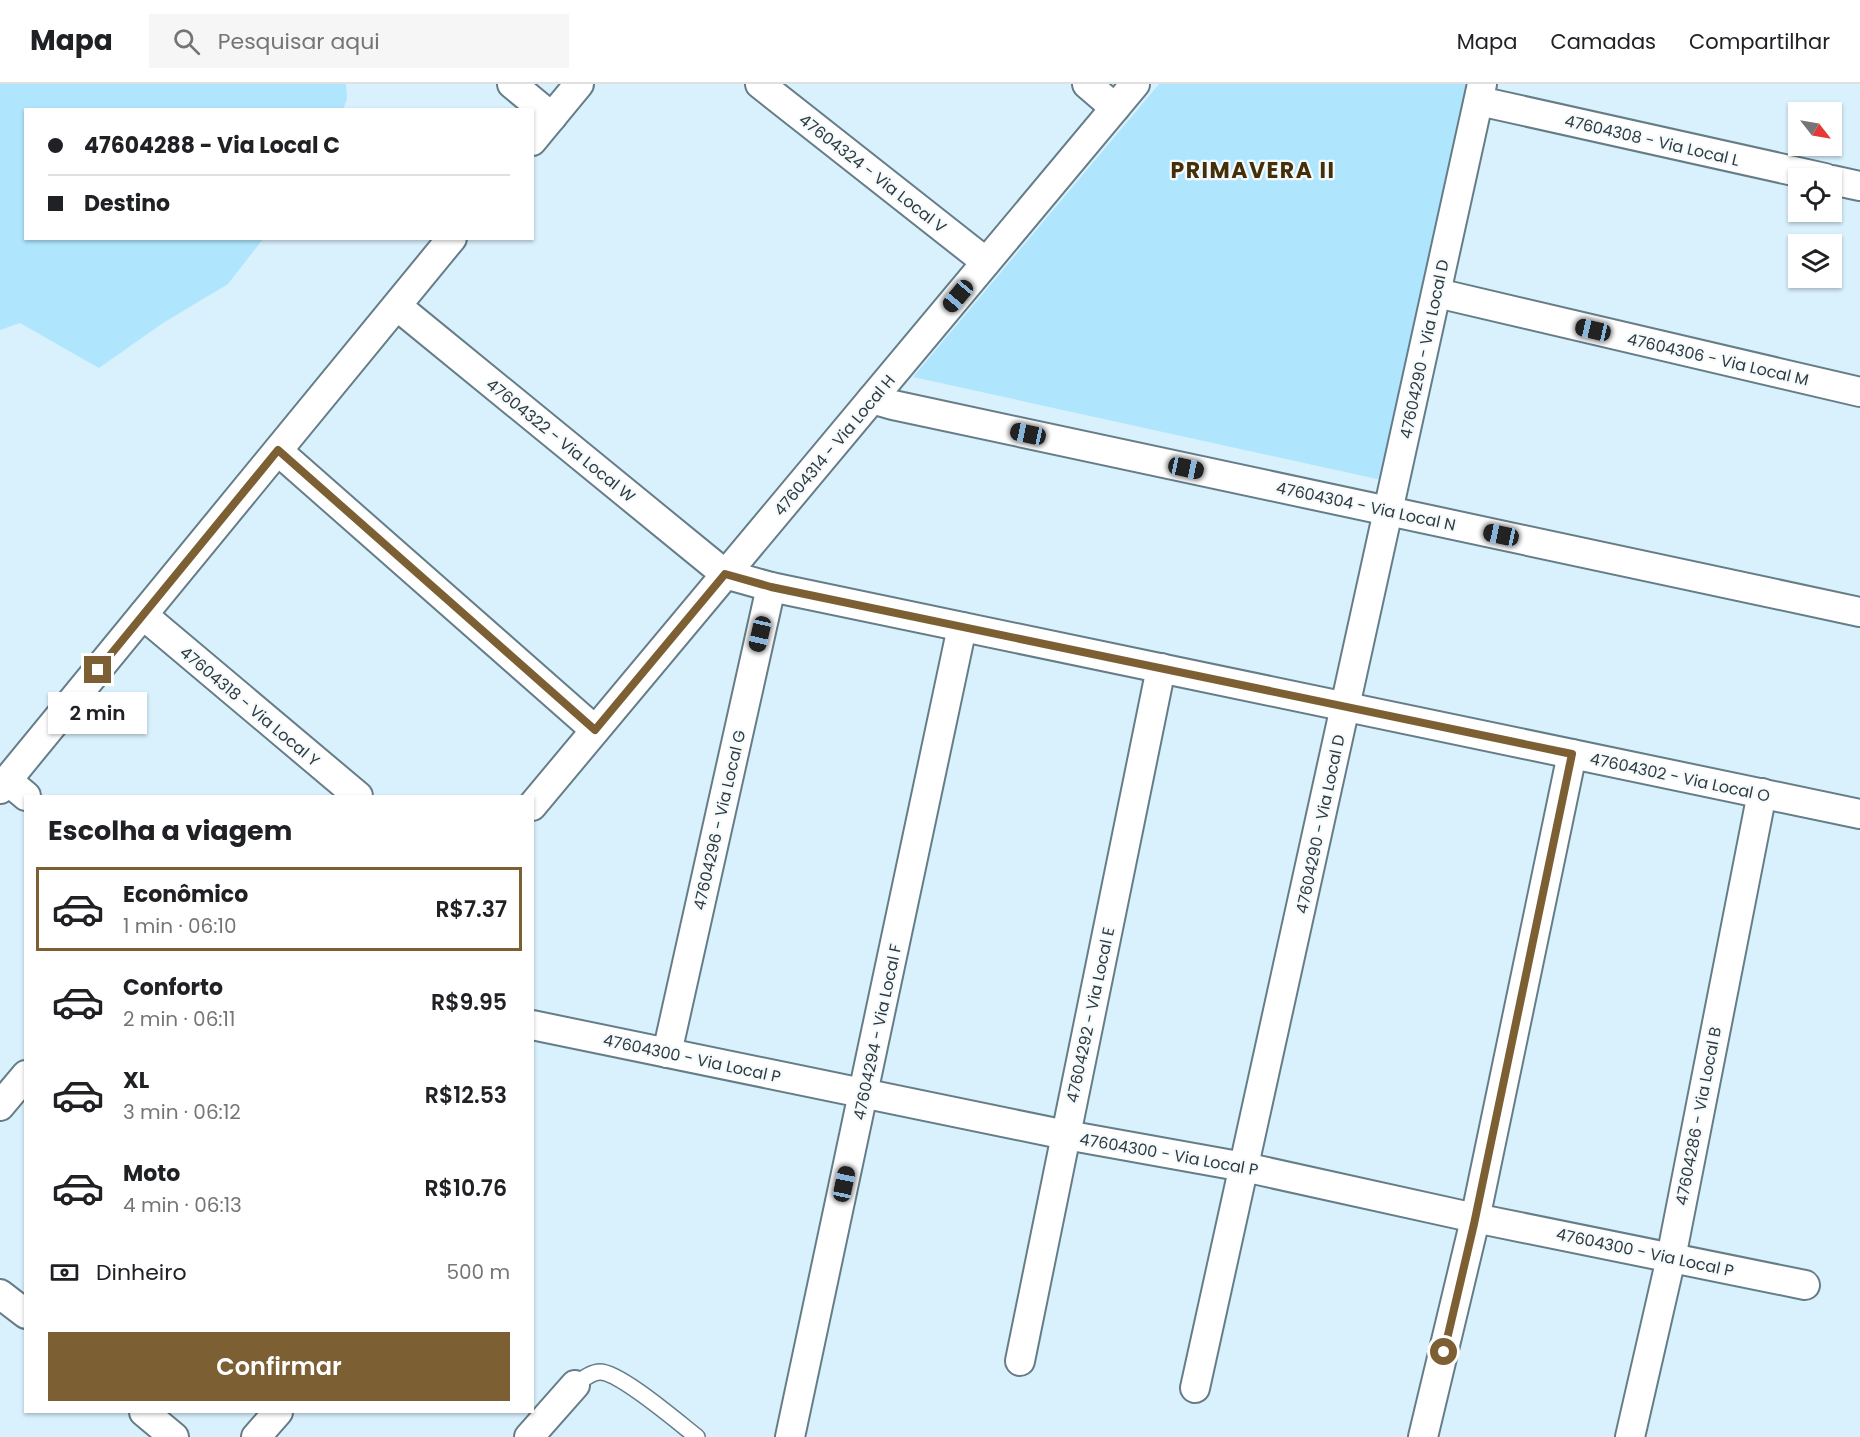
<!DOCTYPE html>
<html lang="pt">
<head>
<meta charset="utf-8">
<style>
	:root { --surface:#fff; --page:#f6f6f6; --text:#202124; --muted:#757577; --line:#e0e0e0; --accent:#7c6033 }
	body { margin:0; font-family:Poppins,sans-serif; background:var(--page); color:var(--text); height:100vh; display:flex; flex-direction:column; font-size:22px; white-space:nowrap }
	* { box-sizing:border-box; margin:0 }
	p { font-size:20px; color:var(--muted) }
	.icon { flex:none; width:33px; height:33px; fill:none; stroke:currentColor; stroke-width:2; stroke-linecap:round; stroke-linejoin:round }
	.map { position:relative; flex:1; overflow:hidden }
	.drawer { position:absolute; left:24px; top:711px; width:510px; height:618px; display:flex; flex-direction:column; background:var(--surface); border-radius:0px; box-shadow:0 2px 4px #0004 }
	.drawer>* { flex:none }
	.guide { position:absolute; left:24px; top:24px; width:510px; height:132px; border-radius:0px; box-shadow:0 2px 4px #0004; display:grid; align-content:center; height:132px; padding:0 24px; background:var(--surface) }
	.needle { width:39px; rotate:121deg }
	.buttons { position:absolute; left:1788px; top:18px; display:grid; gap:12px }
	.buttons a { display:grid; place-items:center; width:54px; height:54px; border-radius:0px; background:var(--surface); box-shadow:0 2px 4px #0004; font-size:30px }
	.end { position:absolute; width:27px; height:27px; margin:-14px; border:8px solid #7c6033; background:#fff; box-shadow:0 0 0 3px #fff }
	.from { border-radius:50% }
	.bubble { position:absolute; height:42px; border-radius:0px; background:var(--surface); box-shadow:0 2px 4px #0004; font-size:20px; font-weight:600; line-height:42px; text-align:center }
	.car { position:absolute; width:18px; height:36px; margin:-18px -9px; border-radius:8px; box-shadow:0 0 4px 2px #0007; background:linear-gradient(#222 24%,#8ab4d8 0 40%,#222 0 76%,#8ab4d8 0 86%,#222 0) }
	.guide b { display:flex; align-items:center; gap:21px; height:57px; font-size:22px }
	.guide b+b { border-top:2px solid var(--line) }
	.guide i { width:15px; height:15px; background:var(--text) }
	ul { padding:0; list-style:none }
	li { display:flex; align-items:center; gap:18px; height:84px; margin:0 12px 9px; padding:0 12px; border:3px solid transparent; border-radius:0px }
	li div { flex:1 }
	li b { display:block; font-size:22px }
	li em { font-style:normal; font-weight:600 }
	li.active { border-color:var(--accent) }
	li>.icon { width:54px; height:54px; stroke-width:1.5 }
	h2 { padding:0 24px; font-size:27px; line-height:72px }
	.pay { display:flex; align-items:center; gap:15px; height:66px; padding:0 24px; font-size:22px }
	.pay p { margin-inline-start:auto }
	.primary-button { display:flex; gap:12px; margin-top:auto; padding:12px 24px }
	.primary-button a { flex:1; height:69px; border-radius:0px; background:var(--accent); color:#fff; font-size:24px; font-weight:600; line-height:69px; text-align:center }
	header { display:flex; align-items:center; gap:36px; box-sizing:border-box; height:84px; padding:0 30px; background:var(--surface); border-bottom:2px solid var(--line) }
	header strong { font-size:28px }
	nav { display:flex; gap:33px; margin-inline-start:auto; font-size:21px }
	.search { width:420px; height:54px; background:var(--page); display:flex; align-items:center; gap:15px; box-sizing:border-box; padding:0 21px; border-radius:0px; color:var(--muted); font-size:22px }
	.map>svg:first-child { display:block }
	.green { fill:#afe6fe }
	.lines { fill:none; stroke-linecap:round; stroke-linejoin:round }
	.service-casing { stroke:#667d88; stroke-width:18 }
	.minor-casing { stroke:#667d88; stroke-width:32 }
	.service { stroke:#fff; stroke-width:15 }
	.minor { stroke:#fff; stroke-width:28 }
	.route { stroke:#7c6033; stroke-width:8 }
	.labels { text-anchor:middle; stroke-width:4.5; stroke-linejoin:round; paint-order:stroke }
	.street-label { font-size:16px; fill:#303a3e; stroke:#f5fbfd }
	.district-label { font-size:22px; font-weight:bold; letter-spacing:1.5px; fill:#442f09; stroke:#f5fbfd }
</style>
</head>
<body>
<header>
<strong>Mapa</strong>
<div class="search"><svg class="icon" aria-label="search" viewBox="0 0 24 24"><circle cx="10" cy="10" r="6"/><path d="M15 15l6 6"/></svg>Pesquisar aqui</div>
<nav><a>Mapa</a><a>Camadas</a><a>Compartilhar</a></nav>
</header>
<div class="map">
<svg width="1860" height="1353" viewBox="0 0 1860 1353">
	<rect width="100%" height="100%" fill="#d8f1fd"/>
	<g class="green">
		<polygon points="0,0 346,0 347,15 343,26 26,26 26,154 263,155 228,200 163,239 99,284 20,239 0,246"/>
		<polygon points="1159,0 1471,0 1386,397 913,293"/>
	</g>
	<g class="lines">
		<defs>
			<path id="service" d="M575,1301C582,1296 591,1288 600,1288C620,1288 679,1339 697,1353"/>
			<g id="minor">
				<polyline points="512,0 552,33"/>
				<polyline points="760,0 986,178"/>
				<polyline points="1087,0 1115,24"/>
				<polyline points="1479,17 1825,94"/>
				<polyline points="532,57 579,0"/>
				<polyline points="1832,96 1860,102"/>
				<polyline points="1437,209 1860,308"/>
				<polyline points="397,222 725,490 771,503 1860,730"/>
				<polyline points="872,315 893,321 1860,528"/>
				<polyline points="278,367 595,646"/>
				<polyline points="143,531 358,712"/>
				<polyline points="7,696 26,712"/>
				<polyline points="0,705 452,154"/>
				<polyline points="532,722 1135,0"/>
				<polyline points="532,941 1066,1051 1244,1083 1475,1134 1805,1201"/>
				<polyline points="667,969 771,503"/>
				<polyline points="0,1022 26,991"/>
				<polyline points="0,1210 26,1230"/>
				<polyline points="1020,1277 1161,584"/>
				<polyline points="1195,1304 1482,0"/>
				<polyline points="144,1328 174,1353"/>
				<polyline points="256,1353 278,1328"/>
				<polyline points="529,1353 575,1301"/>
				<polyline points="790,1353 962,543"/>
				<polyline points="1423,1353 1474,1140 1572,670"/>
				<polyline points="1630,1353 1671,1174 1762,709"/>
			</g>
		</defs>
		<use href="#service" class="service-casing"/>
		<use href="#minor" class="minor-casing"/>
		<use href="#service" class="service"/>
		<use href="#minor" class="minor"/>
	</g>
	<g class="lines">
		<polyline class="route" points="98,586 278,366 595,646 725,490 771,503 1572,670 1474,1140 1444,1268"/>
	</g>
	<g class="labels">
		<g class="street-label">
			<text transform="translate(1652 56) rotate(13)" y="6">47604308 - Via Local L</text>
			<text transform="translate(873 89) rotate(38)" y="6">47604324 - Via Local V</text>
			<text transform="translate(1424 265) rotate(-78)" y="6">47604290 - Via Local D</text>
			<text transform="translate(1718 275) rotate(13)" y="6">47604306 - Via Local M</text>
			<text transform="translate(561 356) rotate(39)" y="6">47604322 - Via Local W</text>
			<text transform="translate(834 361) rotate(-50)" y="6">47604314 - Via Local H</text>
			<text transform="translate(1366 422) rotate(12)" y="6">47604304 - Via Local N</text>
			<text transform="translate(250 622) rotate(40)" y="6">47604318 - Via Local Y</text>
			<text transform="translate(1680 693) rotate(12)" y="6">47604302 - Via Local O</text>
			<text transform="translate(719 736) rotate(-77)" y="6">47604296 - Via Local G</text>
			<text transform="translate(1320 740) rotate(-78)" y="6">47604290 - Via Local D</text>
			<text transform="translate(1090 931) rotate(-78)" y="6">47604292 - Via Local E</text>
			<text transform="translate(877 948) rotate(-78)" y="6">47604294 - Via Local F</text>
			<text transform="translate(692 974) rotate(12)" y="6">47604300 - Via Local P</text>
			<text transform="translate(1698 1032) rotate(-79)" y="6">47604286 - Via Local B</text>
			<text transform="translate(1169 1070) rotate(10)" y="6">47604300 - Via Local P</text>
			<text transform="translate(1645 1168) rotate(12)" y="6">47604300 - Via Local P</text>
		</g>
		<g class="district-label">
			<text x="1253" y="94">PRIMAVERA II</text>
		</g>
	</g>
</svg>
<div class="buttons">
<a><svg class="needle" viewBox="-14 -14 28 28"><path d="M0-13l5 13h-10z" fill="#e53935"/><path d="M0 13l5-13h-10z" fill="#757577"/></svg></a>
<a><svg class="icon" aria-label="locate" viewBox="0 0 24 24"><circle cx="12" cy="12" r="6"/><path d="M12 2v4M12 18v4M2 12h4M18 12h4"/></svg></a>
<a><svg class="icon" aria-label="layers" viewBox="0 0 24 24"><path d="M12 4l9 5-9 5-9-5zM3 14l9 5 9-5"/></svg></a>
</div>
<i class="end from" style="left:1444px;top:1268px"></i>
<i class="end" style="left:98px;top:586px"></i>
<div class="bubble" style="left:48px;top:608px;width:99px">2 min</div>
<i class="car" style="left:958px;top:212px;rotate:220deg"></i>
<i class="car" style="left:1593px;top:246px;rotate:283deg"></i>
<i class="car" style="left:1028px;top:350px;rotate:282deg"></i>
<i class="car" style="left:1186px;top:384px;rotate:102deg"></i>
<i class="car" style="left:1501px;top:451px;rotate:282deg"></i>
<i class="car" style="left:760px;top:550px;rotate:193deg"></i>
<i class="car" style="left:844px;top:1100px;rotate:12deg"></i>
<div class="guide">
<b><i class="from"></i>47604288 - Via Local C</b>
<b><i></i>Destino</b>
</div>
<section class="drawer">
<h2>Escolha a viagem</h2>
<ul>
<li class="active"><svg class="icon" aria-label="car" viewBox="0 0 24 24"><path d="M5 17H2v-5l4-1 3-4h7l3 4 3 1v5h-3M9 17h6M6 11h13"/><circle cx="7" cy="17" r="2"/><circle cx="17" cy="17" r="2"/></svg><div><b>Econômico</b><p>1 min · 06:10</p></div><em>R$7.37</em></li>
<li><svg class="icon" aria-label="car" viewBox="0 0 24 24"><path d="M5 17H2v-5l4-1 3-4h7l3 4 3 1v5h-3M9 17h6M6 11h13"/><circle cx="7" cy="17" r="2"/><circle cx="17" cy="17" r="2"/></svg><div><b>Conforto</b><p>2 min · 06:11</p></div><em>R$9.95</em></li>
<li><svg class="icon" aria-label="car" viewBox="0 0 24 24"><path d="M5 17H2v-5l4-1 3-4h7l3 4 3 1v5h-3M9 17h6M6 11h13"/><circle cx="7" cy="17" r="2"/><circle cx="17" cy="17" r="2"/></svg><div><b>XL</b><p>3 min · 06:12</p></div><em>R$12.53</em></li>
<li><svg class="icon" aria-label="car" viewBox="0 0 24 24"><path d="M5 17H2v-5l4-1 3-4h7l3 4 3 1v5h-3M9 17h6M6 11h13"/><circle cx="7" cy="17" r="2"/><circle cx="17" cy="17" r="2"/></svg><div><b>Moto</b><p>4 min · 06:13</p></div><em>R$10.76</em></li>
</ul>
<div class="pay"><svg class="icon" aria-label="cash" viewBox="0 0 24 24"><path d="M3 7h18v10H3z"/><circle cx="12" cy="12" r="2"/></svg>Dinheiro<p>500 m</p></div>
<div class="primary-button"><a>Confirmar</a></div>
</section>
</div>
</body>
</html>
